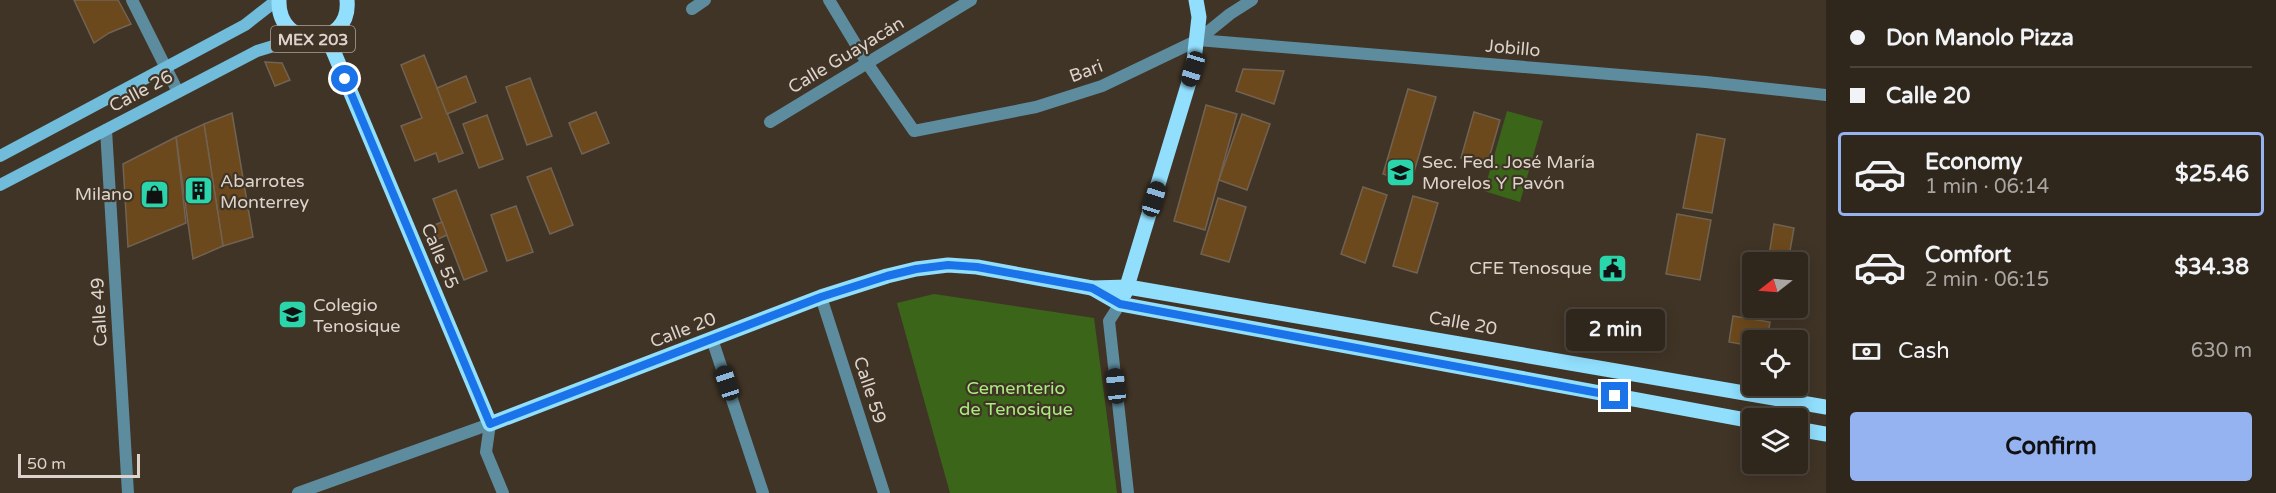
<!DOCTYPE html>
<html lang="en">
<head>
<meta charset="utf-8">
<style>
	:root { --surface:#30271c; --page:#382f25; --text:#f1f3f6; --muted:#a8a5a3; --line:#4b443b; --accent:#95b2f1 }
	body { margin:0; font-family:"Varela Round",sans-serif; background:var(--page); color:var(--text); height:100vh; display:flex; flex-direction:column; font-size:22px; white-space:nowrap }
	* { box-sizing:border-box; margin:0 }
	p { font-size:20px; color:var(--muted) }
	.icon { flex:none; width:33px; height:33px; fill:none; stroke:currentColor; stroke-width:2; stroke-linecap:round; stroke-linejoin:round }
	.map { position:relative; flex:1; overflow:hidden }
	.drawer { display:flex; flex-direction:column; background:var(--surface); width:450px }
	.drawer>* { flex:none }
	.hud { display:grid; align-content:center; height:132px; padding:0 24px; background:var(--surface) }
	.needle { width:39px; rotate:253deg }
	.fabs { position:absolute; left:1742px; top:252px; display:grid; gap:12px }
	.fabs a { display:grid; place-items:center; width:66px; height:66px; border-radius:6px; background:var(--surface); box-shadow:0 3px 15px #0003,0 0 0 2px var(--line); font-size:30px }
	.scale { position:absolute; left:18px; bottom:15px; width:122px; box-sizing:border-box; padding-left:6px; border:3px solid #dcd4cc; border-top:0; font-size:16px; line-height:21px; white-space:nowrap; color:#dcd4cc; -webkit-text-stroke:4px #403426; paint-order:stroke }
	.end { position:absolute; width:27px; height:27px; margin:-14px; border:8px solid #1a73e8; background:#fff; box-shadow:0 0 0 3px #fff }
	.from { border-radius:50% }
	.bubble { position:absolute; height:42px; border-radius:6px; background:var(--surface); box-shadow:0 3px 15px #0003,0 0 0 2px var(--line); font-size:20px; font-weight:700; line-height:42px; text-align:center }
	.car { position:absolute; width:18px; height:36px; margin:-18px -9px; border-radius:8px; box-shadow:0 0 4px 2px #0007; background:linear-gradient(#222 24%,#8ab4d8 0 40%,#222 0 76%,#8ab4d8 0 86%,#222 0) }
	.hud b { display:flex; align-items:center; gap:21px; height:57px; font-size:22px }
	.hud b+b { border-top:2px solid var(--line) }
	.hud i { width:15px; height:15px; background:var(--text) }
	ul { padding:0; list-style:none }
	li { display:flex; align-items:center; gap:18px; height:84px; margin:0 12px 9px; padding:0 12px; border:3px solid transparent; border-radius:6px }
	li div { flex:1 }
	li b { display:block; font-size:22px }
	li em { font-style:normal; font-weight:700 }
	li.selected { border-color:var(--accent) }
	li>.icon { width:54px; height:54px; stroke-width:1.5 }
	.pay { display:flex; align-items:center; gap:15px; height:66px; padding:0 24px; font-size:22px }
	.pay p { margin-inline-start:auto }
	.button { display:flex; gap:12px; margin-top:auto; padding:12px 24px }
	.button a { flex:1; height:69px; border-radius:6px; background:var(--accent); color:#111; font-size:24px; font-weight:700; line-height:69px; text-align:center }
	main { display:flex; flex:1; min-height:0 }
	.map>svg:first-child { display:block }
	.green { fill:#3b661a }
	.building { fill:#6c491c; stroke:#716354; stroke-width:1.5 }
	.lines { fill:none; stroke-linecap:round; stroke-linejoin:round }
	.minor { stroke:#5e8c9f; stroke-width:12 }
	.secondary { stroke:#70bcda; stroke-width:12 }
	.primary { stroke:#91defd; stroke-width:15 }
	.route { stroke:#1a73e8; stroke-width:8 }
	.labels { text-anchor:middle; stroke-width:4.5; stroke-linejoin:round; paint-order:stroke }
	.shield { fill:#403426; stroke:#ada49a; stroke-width:1.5 }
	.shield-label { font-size:16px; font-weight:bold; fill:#dcd4cc }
	.street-label { font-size:18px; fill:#dcd4cc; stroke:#403426 }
	.poi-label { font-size:18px; fill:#dcd4cc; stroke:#403426; text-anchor:start }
	.park-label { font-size:18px; fill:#a9ed7e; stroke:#403426 }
</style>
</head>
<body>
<main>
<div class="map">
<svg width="1826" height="493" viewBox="0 0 1826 493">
	<rect width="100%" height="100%" fill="#403426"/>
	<g class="green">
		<polygon points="1507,111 1543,121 1520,202 1484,191"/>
		<polygon points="934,294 1094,318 1117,493 950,493 897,303"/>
	</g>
	<g class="building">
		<polygon points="74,0 118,0 131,24 109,33 94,43"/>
		<polygon points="424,55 463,153 439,162 436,153 415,161 401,126 422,118 401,65"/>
		<polygon points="265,62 282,63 290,80 275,86"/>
		<polygon points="1243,69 1284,71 1274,104 1236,91"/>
		<polygon points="466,76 476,102 447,114 437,88"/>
		<polygon points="530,78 552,136 527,145 506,87"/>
		<polygon points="1408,89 1436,97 1411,182 1383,174"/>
		<polygon points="1206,105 1237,114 1205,230 1174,221"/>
		<polygon points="596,112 609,143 582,154 569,123"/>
		<polygon points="1474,112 1500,120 1487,165 1461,158"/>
		<polygon points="232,113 253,237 223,246 204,124"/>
		<polygon points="1242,114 1270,124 1247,190 1219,180"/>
		<polygon points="487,115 503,159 479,168 463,124"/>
		<polygon points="204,124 223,246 193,259 176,137"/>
		<polygon points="1697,134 1725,139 1712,213 1683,208"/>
		<polygon points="176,137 186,223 128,247 123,164"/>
		<polygon points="551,168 573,225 550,234 527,177"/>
		<polygon points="1363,187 1387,195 1365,263 1341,254"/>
		<polygon points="456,190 487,271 464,280 433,199"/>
		<polygon points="1413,196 1438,203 1417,273 1393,266"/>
		<polygon points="1218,198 1246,207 1229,262 1201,254"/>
		<polygon points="516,206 533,252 507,261 491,215"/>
		<polygon points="1677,214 1711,220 1700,280 1666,274"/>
		<polygon points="442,222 447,235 438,239 432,226"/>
		<polygon points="1774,224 1794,228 1788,262 1768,262"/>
		<polygon points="1733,316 1770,322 1767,340 1752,340 1752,346 1729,342"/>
	</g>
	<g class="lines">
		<g class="minor">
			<polyline points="132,0 178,92"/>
			<polyline points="829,0 867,63 914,131 1036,107 1102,86 1198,40 1230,14 1252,0"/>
			<polyline points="692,9 705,0"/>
			<polyline points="1198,40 1706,82 1826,95"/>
			<polyline points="770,122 971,0"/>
			<polyline points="106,130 128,493"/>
			<polyline points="821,297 884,493"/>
			<polyline points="1120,304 1109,321 1128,493"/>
			<polyline points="712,339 763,493"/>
			<polyline points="298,493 490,424 486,452 503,493"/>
		</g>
		<g class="secondary">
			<polyline points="0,156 245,25 277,0"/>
			<polyline points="0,185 257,51 303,37"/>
		</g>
		<g class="primary">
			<path d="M279,0C277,52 352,49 347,0"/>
			<polyline points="327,36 490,424 821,297 887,276 916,269 948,265 977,267 1092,288 1128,287 1826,407"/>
			<polyline points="1092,288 1120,304 1752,421"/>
			<polyline points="1125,293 1193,69 1199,17 1196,0"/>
			<polyline points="1797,429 1826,434"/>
		</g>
	</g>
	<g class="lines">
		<polyline class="route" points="345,79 490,424 821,297 887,276 916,269 948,265 977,267 1092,288 1120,304 1615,396"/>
	</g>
	<defs>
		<symbol id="school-square" viewBox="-11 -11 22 22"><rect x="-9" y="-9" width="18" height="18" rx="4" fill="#2bd5ac" stroke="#403426"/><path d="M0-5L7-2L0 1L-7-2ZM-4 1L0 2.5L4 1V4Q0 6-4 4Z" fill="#111"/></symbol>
		<symbol id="building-square" viewBox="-11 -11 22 22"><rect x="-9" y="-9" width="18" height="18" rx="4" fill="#2bd5ac" stroke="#403426"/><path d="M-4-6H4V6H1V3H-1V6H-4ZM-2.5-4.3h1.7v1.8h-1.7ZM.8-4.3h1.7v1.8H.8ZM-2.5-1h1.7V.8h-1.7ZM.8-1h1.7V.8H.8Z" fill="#111"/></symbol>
		<symbol id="shop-square" viewBox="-11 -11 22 22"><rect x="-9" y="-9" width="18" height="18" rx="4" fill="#2bd5ac" stroke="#403426"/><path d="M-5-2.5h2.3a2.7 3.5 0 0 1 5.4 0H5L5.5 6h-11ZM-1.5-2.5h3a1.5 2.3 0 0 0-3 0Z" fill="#111"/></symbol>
		<symbol id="civic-square" viewBox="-11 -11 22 22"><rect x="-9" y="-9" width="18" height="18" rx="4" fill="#2bd5ac" stroke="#403426"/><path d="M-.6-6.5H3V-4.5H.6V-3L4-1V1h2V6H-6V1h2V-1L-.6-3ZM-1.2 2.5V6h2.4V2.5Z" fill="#111"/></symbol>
	</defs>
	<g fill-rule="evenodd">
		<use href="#school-square" x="1384" y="156" width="33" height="33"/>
		<use href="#building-square" x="182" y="174" width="33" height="33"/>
		<use href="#shop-square" x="138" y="178" width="33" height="33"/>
		<use href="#civic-square" x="1596" y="252" width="33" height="33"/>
		<use href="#school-square" x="276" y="298" width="33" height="33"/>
	</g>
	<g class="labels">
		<rect class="shield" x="271" y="26" width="84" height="26" rx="4.5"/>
		<g class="shield-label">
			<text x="313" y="45">MEX 203</text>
		</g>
		<g class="street-label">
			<text transform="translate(1513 48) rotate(5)" y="6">Jobillo</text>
			<text transform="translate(846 55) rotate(-31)" y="6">Calle Guayacán</text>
			<text transform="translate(1086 71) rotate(-20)" y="6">Bari</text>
			<text transform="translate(141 91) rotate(-28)" y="6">Calle 26</text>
			<text transform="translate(440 256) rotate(67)" y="6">Calle 55</text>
			<text transform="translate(99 312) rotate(-93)" y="6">Calle 49</text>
			<text transform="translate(1463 323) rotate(10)" y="6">Calle 20</text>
			<text transform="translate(683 330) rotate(-21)" y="6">Calle 20</text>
			<text transform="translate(870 390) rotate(72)" y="6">Calle 59</text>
		</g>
		<g class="poi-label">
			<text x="1422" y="168">Sec. Fed. José María<tspan x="1422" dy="21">Morelos Y Pavón</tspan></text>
			<text x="220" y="187">Abarrotes<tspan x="220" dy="21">Monterrey</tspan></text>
			<text x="133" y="200" text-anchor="end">Milano</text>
			<text x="1592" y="274" text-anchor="end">CFE Tenosque</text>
			<text x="313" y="311">Colegio<tspan x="313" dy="21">Tenosique</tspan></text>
		</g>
		<g class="park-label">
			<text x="1016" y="394">Cementerio<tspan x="1016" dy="21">de Tenosique</tspan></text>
		</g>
	</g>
</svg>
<div class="fabs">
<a><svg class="needle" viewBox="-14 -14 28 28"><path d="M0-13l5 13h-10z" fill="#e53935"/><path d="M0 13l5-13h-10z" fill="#a8a5a3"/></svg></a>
<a><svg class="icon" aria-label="locate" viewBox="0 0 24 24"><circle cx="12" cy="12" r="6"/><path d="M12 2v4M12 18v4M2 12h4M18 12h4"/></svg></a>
<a><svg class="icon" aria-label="layers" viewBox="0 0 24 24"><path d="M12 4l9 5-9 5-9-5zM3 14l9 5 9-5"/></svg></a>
</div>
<div class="scale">50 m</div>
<i class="end from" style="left:345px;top:79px"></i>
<i class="end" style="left:1615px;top:396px"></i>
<div class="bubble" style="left:1566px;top:309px;width:99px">2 min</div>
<i class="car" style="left:1193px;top:69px;rotate:197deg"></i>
<i class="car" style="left:1154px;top:199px;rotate:17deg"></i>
<i class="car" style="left:727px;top:383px;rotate:342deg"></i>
<i class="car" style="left:1116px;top:386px;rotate:354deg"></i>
</div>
<section class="drawer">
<div class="hud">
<b><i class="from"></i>Don Manolo Pizza</b>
<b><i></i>Calle 20</b>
</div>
<ul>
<li class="selected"><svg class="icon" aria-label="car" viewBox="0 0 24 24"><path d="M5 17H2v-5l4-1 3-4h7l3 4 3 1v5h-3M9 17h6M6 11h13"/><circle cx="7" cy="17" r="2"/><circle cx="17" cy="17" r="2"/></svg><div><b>Economy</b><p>1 min · 06:14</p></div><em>$25.46</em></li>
<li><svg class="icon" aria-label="car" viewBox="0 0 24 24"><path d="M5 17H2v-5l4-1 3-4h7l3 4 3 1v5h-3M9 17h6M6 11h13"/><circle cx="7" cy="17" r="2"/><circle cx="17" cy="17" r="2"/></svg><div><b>Comfort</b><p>2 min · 06:15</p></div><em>$34.38</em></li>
</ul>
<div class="pay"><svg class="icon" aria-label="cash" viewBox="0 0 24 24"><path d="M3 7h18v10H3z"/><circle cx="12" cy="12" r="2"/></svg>Cash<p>630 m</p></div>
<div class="button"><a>Confirm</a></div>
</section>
</main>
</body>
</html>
